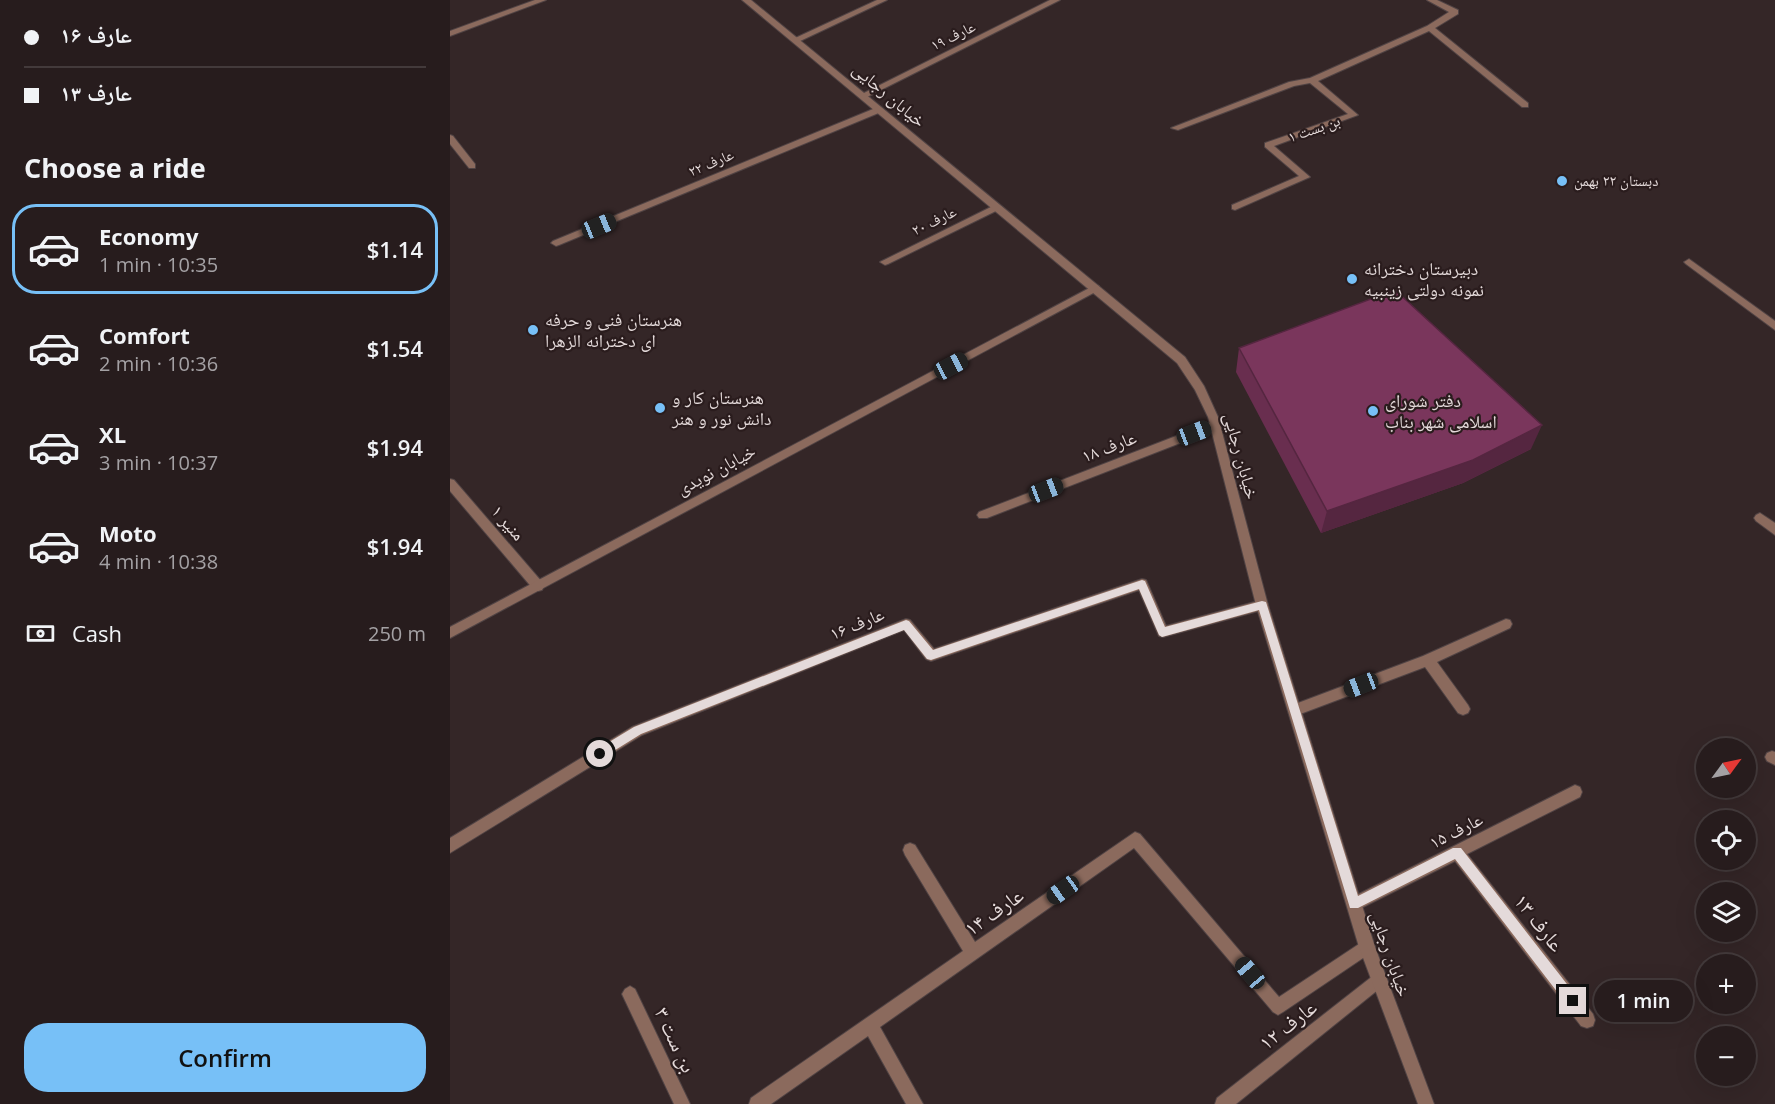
<!DOCTYPE html>
<html lang="en">
<head>
<meta charset="utf-8">
<style>
	:root { --surface:#271c1d; --page:#33292a; --text:#f1f3f6; --muted:#a4a1a4; --line:#433a3b; --accent:#77c0f7 }
	body { margin:0; font-family:"Open Sans","Noto Naskh Arabic",sans-serif; background:var(--page); color:var(--text); height:100vh; display:flex; flex-direction:column; font-size:22px; white-space:nowrap }
	* { box-sizing:border-box; margin:0 }
	p { font-size:20px; color:var(--muted) }
	.icon { flex:none; width:33px; height:33px; fill:none; stroke:currentColor; stroke-width:2; stroke-linecap:round; stroke-linejoin:round }
	.map { position:relative; flex:1; overflow:hidden }
	.side { display:flex; flex-direction:column; background:var(--surface); width:450px }
	.side>* { flex:none }
	.banner { display:grid; align-content:center; height:132px; padding:0 24px; background:var(--surface) }
	.needle { width:39px; rotate:57deg }
	.tools { position:absolute; left:1246px; top:738px; display:grid; gap:12px }
	.tools a { display:grid; place-items:center; width:60px; height:60px; border-radius:50%; background:var(--surface); box-shadow:0 6px 24px #0002,0 0 0 2px var(--line); font-size:30px }
	.end { position:absolute; width:27px; height:27px; margin:-14px; border:8px solid #e4dada; background:#111; box-shadow:0 0 0 3px #111 }
	.from { border-radius:50% }
	.bubble { position:absolute; height:42px; border-radius:21px; background:var(--surface); box-shadow:0 6px 24px #0002,0 0 0 2px var(--line); font-size:20px; font-weight:600; line-height:42px; text-align:center }
	.car { position:absolute; width:18px; height:36px; margin:-18px -9px; border-radius:8px; box-shadow:0 0 4px 2px #0007; background:linear-gradient(#222 24%,#8ab4d8 0 40%,#222 0 76%,#8ab4d8 0 86%,#222 0) }
	.banner b { display:flex; align-items:center; gap:21px; height:57px; font-size:22px }
	.banner b+b { border-top:2px solid var(--line) }
	.banner i { width:15px; height:15px; background:var(--text) }
	ul { padding:0; list-style:none }
	li { display:flex; align-items:center; gap:18px; height:90px; margin:0 12px 9px; padding:0 12px; border:3px solid transparent; border-radius:24px }
	li div { flex:1 }
	li b { display:block; font-size:22px }
	li em { font-style:normal; font-weight:600 }
	li.active { border-color:var(--accent) }
	li>.icon { width:54px; height:54px; stroke-width:1.5 }
	h2 { padding:0 24px; font-size:27px; line-height:72px }
	.pay { display:flex; align-items:center; gap:15px; height:66px; padding:0 24px; font-size:22px }
	.pay p { margin-inline-start:auto }
	.button { display:flex; gap:12px; margin-top:auto; padding:12px 24px }
	.button a { flex:1; height:69px; border-radius:24px; background:var(--accent); color:#111; font-size:24px; font-weight:600; line-height:69px; text-align:center }
	main { display:flex; flex:1; min-height:0 }
	.map>svg:first-child { display:block }
	.lines { fill:none; stroke-linecap:round; stroke-linejoin:round }
	.service-casing { stroke:#504344; stroke-width:2 }
	.minor-casing { stroke:#504344; stroke-width:2 }
	.tertiary-casing { stroke:#504344; stroke-width:2 }
	.service { fill:#8b6a5d; fill-rule:evenodd }
	.minor { fill:#8b6a5d; fill-rule:evenodd }
	.tertiary { fill:#8b6a5d; fill-rule:evenodd }
	.wall { fill:#692e4f }
	.shaded-wall { fill:#552640 }
	.building { fill:#7a365c; stroke:#552640; stroke-width:1.5 }
	.route { fill:#e4dada }
	.poi-dot { fill:#77c0f7; stroke:#2a1c1d; stroke-width:2 }
	.labels { text-anchor:middle; stroke-width:4.5; stroke-linejoin:round; paint-order:stroke }
	.far-street-label { font-size:15px; fill:#e4dada; stroke:#2a1c1d }
	.far-poi-label { font-size:15px; fill:#e4dada; stroke:#2a1c1d; text-anchor:start }
	.street-label { font-size:18px; fill:#e4dada; stroke:#2a1c1d }
	.poi-label { font-size:18px; fill:#e4dada; stroke:#2a1c1d; text-anchor:start }
	.near-street-label { font-size:21px; fill:#e4dada; stroke:#2a1c1d }
</style>
</head>
<body>
<main>
<section class="side">
<div class="banner">
<b><i class="from"></i>عارف ۱۶</b>
<b><i></i>عارف ۱۳</b>
</div>
<h2>Choose a ride</h2>
<ul>
<li class="active"><svg class="icon" aria-label="car" viewBox="0 0 24 24"><path d="M5 17H2v-5l4-1 3-4h7l3 4 3 1v5h-3M9 17h6M6 11h13"/><circle cx="7" cy="17" r="2"/><circle cx="17" cy="17" r="2"/></svg><div><b>Economy</b><p>1 min · 10:35</p></div><em>$1.14</em></li>
<li><svg class="icon" aria-label="car" viewBox="0 0 24 24"><path d="M5 17H2v-5l4-1 3-4h7l3 4 3 1v5h-3M9 17h6M6 11h13"/><circle cx="7" cy="17" r="2"/><circle cx="17" cy="17" r="2"/></svg><div><b>Comfort</b><p>2 min · 10:36</p></div><em>$1.54</em></li>
<li><svg class="icon" aria-label="car" viewBox="0 0 24 24"><path d="M5 17H2v-5l4-1 3-4h7l3 4 3 1v5h-3M9 17h6M6 11h13"/><circle cx="7" cy="17" r="2"/><circle cx="17" cy="17" r="2"/></svg><div><b>XL</b><p>3 min · 10:37</p></div><em>$1.94</em></li>
<li><svg class="icon" aria-label="car" viewBox="0 0 24 24"><path d="M5 17H2v-5l4-1 3-4h7l3 4 3 1v5h-3M9 17h6M6 11h13"/><circle cx="7" cy="17" r="2"/><circle cx="17" cy="17" r="2"/></svg><div><b>Moto</b><p>4 min · 10:38</p></div><em>$1.94</em></li>
</ul>
<div class="pay"><svg class="icon" aria-label="cash" viewBox="0 0 24 24"><path d="M3 7h18v10H3z"/><circle cx="12" cy="12" r="2"/></svg>Cash<p>250 m</p></div>
<div class="button"><a>Confirm</a></div>
</section>
<div class="map">
<svg width="1325" height="1104" viewBox="0 0 1325 1104">
	<rect width="100%" height="100%" fill="#342627"/>
	<g class="lines">
		<defs>
			<g id="service">
				<polygon points="85,0 96,0 0,36 0,31"/>
				<polygon points="427,0 437,0 348,42 341,40"/>
				<polygon points="600,0 610,0 415,98 408,96"/>
				<polygon points="977,0 987,0 1008,10 1008,14 985,28 1078,103 1078,107 1072,107 979,31 868,81 908,115 824,146 860,177 785,210 782,209 782,205 849,176 815,147 815,143 898,114 860,83 844,86 728,130 721,128 839,82 860,78 977,26 999,12"/>
				<polygon points="428,107 432,110 431,112 109,245 106,246 101,243 103,241"/>
				<polygon points="0,135 3,136 25,164 25,168 19,168 0,144"/>
				<polygon points="547,204 552,207 550,209 438,264 435,265 430,262"/>
				<polygon points="1239,259 1325,321 1325,330 1236,264 1234,262"/>
				<polygon points="765,421 769,422 771,425 769,428 537,518 529,518 527,515 529,512"/>
				<polygon points="0,479 4,480 92,582 94,586 92,590 88,591 84,590 0,491"/>
				<polygon points="1310,513 1325,523 1325,535 1306,521 1304,518 1306,515"/>
				<polygon points="692,579 696,580 716,626 812,600 816,601 818,605 816,609 812,610 713,637 709,636 689,590 481,661 476,659 454,630 192,735 0,853 0,838 182,727 456,619 460,620 484,649"/>
				<polygon points="1056,619 1060,620 1062,624 1060,628 987,662 1018,705 1020,709 1018,713 1013,715 1008,713 975,667 845,716 840,714 838,710 840,706 973,656"/>
				<polygon points="1322,751 1325,752 1325,765 1317,761 1315,757 1317,753"/>
				<polygon points="1125,785 1130,787 1132,792 1130,797 1017,854 1143,1014 1145,1020 1143,1026 1137,1028 1131,1026 1005,861 909,909 904,911 899,909 897,904 899,899"/>
				<polygon points="685,832 690,834 829,997 912,942 917,939 922,942 925,947 922,952 833,1012 828,1015 823,1012 684,848 430,1027 473,1104 456,1104 418,1036 321,1104 299,1104 301,1098 513,951 455,855 453,850 455,845 460,843 465,845 525,942"/>
				<polygon points="929,972 934,975 937,980 934,985 786,1104 765,1104 767,1098 924,975"/>
				<polygon points="180,986 185,989 240,1104 224,1104 172,994 175,989"/>
			</g>
			<polygon id="minor" points="645,285 649,286 649,290 0,638 0,627"/>
			<polygon id="tertiary" points="292,0 301,0 735,357 754,386 768,417 818,605 925,947 984,1104 968,1104 909,947 806,605 758,417 745,390 727,363"/>
		</defs>
		<use href="#service" class="service-casing"/>
		<use href="#minor" class="minor-casing"/>
		<use href="#tertiary" class="tertiary-casing"/>
		<use href="#service" class="service"/>
		<use href="#minor" class="minor"/>
		<use href="#tertiary" class="tertiary"/>
	</g>
	<polygon class="wall" points="789,348 1081,449 1013,483 871,533 786,372"/>
	<polygon class="shaded-wall" points="1092,425 1081,449 1013,483 871,533 877,511"/>
	<polygon class="building" points="945,290 1092,425 1023,460 877,511 789,348"/>
	<polygon class="route" points="692,580 695,581 715,627 812,601 816,602 908,896 1003,848 1011,848 1127,997 1129,1001 1127,1006 1123,1008 1118,1006 1005,859 908,908 900,908 809,610 712,637 709,635 689,589 481,660 477,659 454,630 191,734 154,757 146,757 144,754 146,750 184,727 456,620 459,621 483,650"/>
	<g class="poi-dot">
		<circle cx="1112" cy="181" r="6"/>
		<circle cx="902" cy="279" r="6"/>
		<circle cx="83" cy="330" r="6"/>
		<circle cx="210" cy="408" r="6"/>
		<circle cx="923" cy="411" r="6"/>
	</g>
	<g class="labels">
		<g class="far-street-label">
			<text transform="translate(503 36) rotate(-26)" y="5">عارف ۱۹</text>
			<text transform="translate(864 129) rotate(-19)" y="5">بن بست ۱</text>
			<text transform="translate(261 163) rotate(-23)" y="5">عارف ۲۲</text>
			<text transform="translate(484 221) rotate(-26)" y="5">عارف ۲۰</text>
		</g>
		<g class="far-poi-label">
			<text x="1124" y="186">دبستان ۲۲ بهمن</text>
		</g>
		<g class="street-label">
			<text transform="translate(439 95) rotate(40)" y="6">خیابان رجایی</text>
			<text transform="translate(659 447) rotate(-21)" y="6">عارف ۱۸</text>
			<text transform="translate(791 456) rotate(75)" y="6">خیابان رجایی</text>
			<text transform="translate(266 470) rotate(-28)" y="6">خیابان نویدی</text>
			<text transform="translate(58 523) rotate(49)" y="6">منیر ۱</text>
			<text transform="translate(407 624) rotate(-22)" y="6">عارف ۱۶</text>
			<text transform="translate(1006 831) rotate(-27)" y="6">عارف ۱۵</text>
			<text transform="translate(940 954) rotate(71)" y="6">خیابان رجایی</text>
		</g>
		<g class="poi-label">
			<text x="914" y="275">دبیرستان دخترانه<tspan x="914" dy="21">نمونه دولتی زینبیه</tspan></text>
			<text x="95" y="326">هنرستان فنی و حرفه<tspan x="95" dy="21">ای دخترانه الزهرا</tspan></text>
			<text x="222" y="404">هنرستان کار و<tspan x="222" dy="21">دانش نور و هنر</tspan></text>
			<text x="935" y="407">دفتر شورای<tspan x="935" dy="21">اسلامی شهر بناب</tspan></text>
		</g>
		<g class="near-street-label">
			<text transform="translate(544 912) rotate(-35)" y="7">عارف ۱۴</text>
			<text transform="translate(1089 923) rotate(52)" y="7">عارف ۱۳</text>
			<text transform="translate(838 1025) rotate(-38)" y="7">عارف ۱۲</text>
			<text transform="translate(225 1040) rotate(65)" y="7">بن ست ۳</text>
		</g>
	</g>
</svg>
<div class="tools">
<a><svg class="needle" viewBox="-14 -14 28 28"><path d="M0-13l5 13h-10z" fill="#e53935"/><path d="M0 13l5-13h-10z" fill="#a4a1a4"/></svg></a>
<a><svg class="icon" aria-label="locate" viewBox="0 0 24 24"><circle cx="12" cy="12" r="6"/><path d="M12 2v4M12 18v4M2 12h4M18 12h4"/></svg></a>
<a><svg class="icon" aria-label="layers" viewBox="0 0 24 24"><path d="M12 4l9 5-9 5-9-5zM3 14l9 5 9-5"/></svg></a>
<a>+</a>
<a>−</a>
</div>
<i class="end from" style="left:150px;top:754px"></i>
<i class="end" style="left:1123px;top:1001px"></i>
<div class="bubble" style="left:1144px;top:980px;width:99px">1 min</div>
<i class="car" style="left:149px;top:226px;rotate:68deg"></i>
<i class="car" style="left:501px;top:366px;rotate:62deg"></i>
<i class="car" style="left:744px;top:433px;rotate:69deg"></i>
<i class="car" style="left:596px;top:490px;rotate:69deg"></i>
<i class="car" style="left:911px;top:685px;rotate:249deg"></i>
<i class="car" style="left:613px;top:890px;rotate:235deg"></i>
<i class="car" style="left:800px;top:973px;rotate:320deg"></i>
</div>
</main>
</body>
</html>
